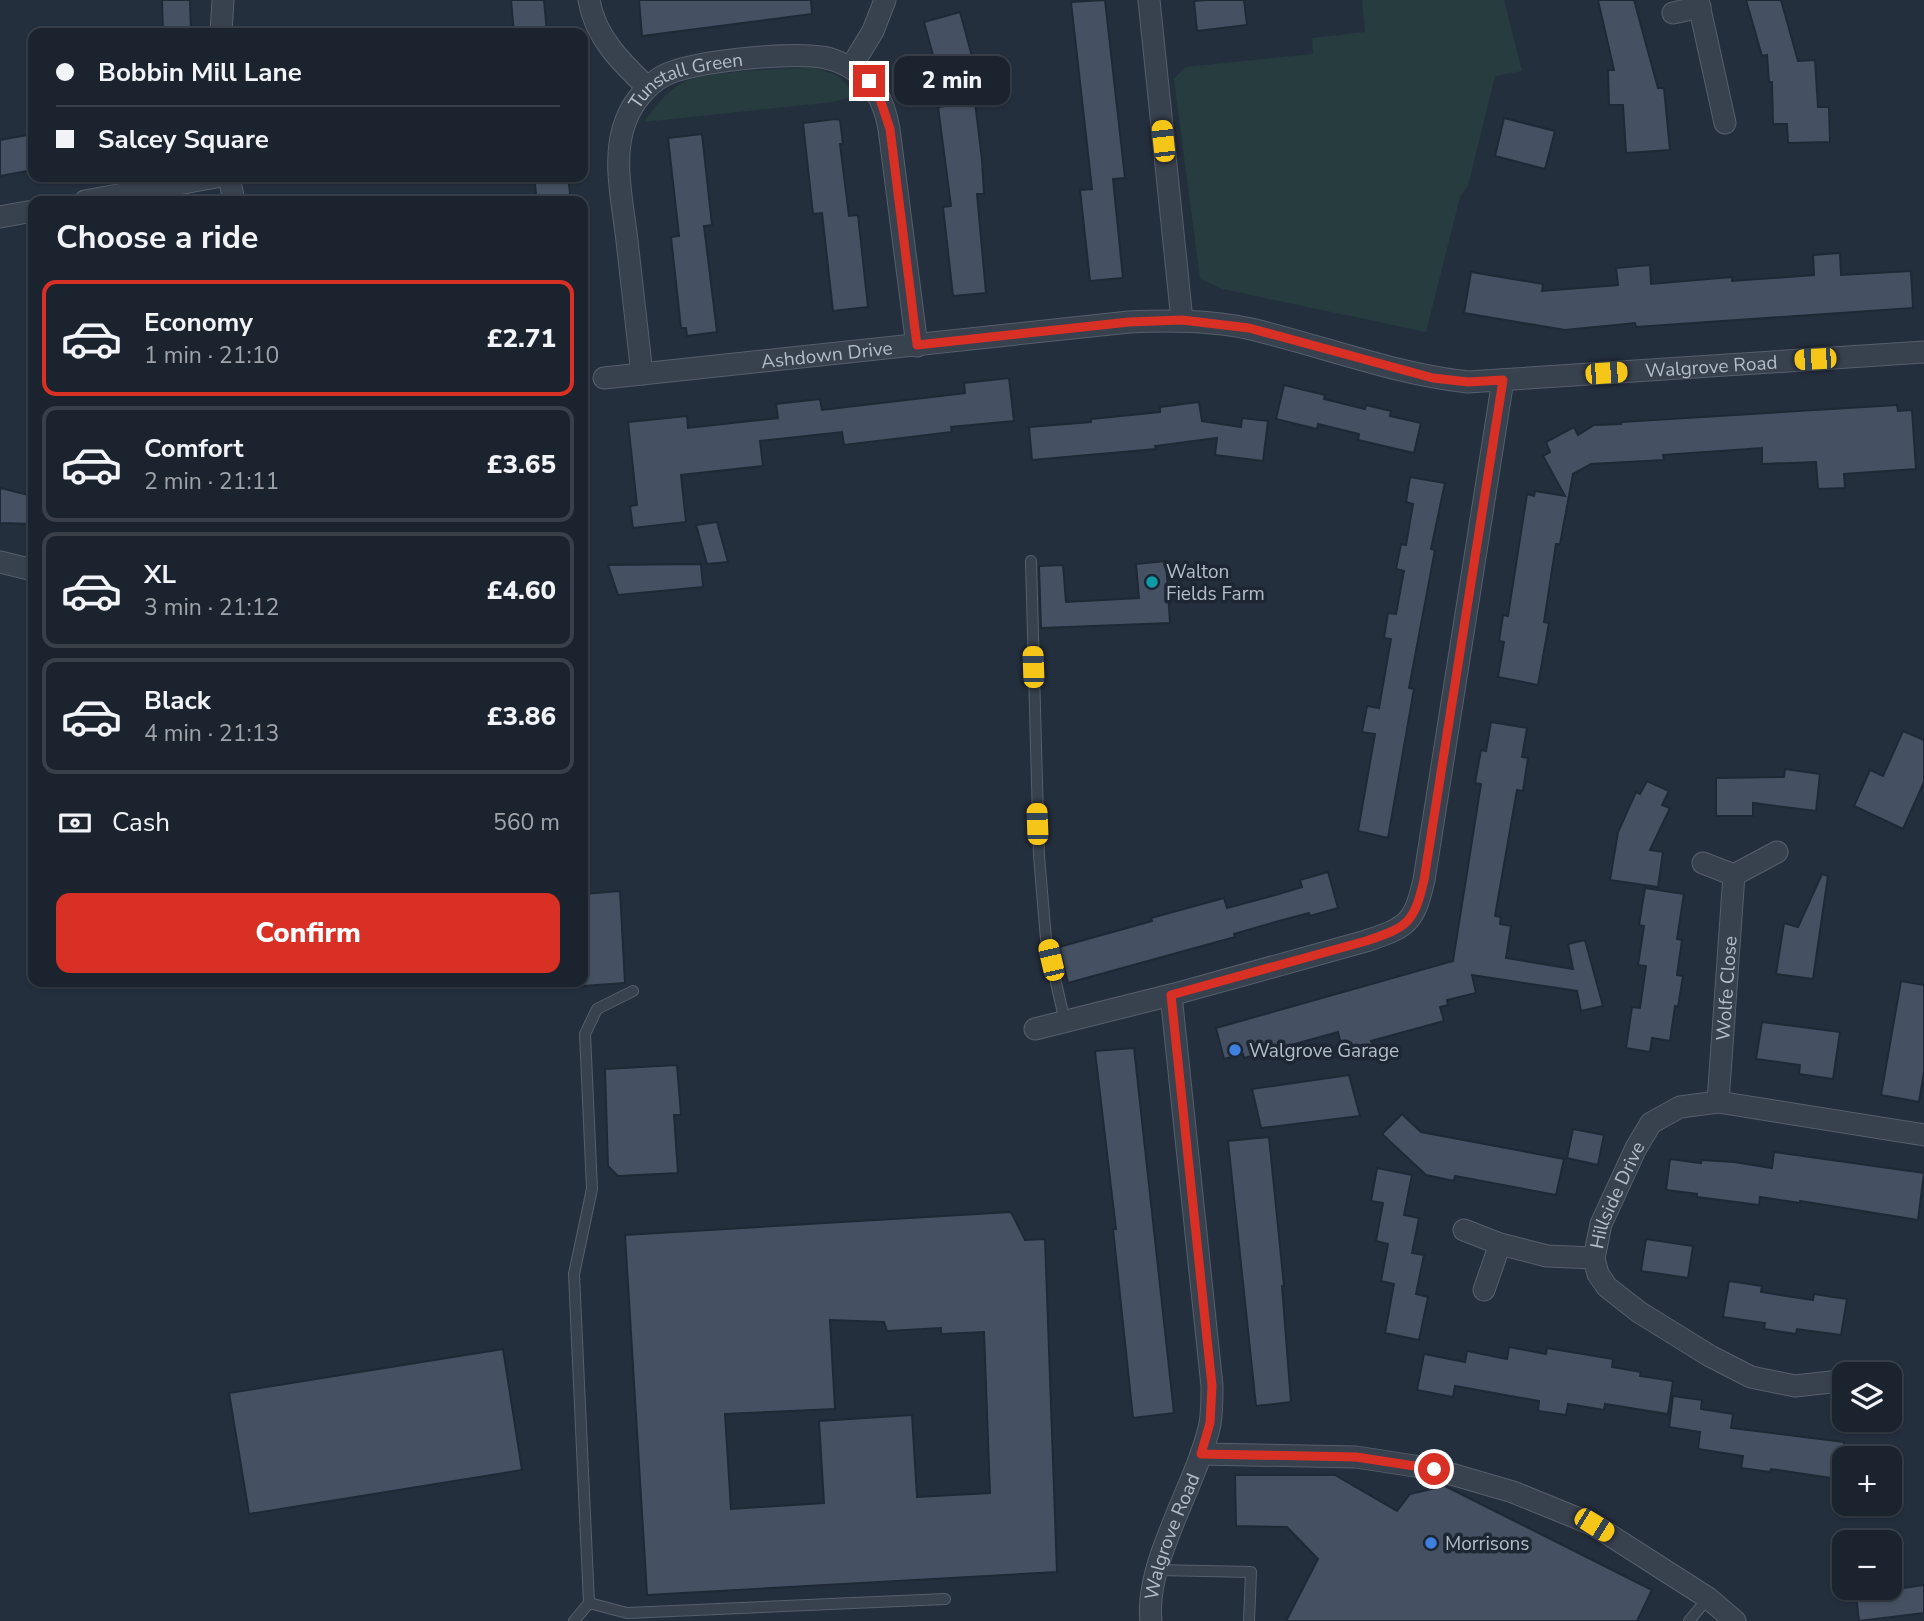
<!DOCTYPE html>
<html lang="en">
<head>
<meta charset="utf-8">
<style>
	:root { --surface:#1b232e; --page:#282f3a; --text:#f1f3f6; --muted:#a0a4aa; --line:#39404a; --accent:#d93025 }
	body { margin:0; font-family:"Nunito Sans",sans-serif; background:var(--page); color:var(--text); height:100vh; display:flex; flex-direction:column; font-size:26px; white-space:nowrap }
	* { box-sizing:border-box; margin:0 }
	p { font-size:23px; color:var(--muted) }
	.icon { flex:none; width:38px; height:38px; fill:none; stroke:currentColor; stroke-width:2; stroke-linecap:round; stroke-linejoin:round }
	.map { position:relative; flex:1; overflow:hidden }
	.drawer { position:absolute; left:28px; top:196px; width:560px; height:791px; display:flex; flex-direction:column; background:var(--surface); border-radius:14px; box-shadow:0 2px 5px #0004,0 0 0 2px var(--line) }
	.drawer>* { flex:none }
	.guide { position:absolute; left:28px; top:28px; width:560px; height:154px; border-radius:14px; box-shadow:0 2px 5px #0004,0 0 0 2px var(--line); display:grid; align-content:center; height:154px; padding:0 28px; background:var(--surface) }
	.fabs { position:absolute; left:1832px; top:1362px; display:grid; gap:14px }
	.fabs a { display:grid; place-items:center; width:70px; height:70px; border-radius:14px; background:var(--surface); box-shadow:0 2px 5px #0004,0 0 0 2px var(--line); font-size:35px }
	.end { position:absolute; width:32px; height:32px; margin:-16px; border:9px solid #d93025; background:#fff; box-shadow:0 0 0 4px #fff }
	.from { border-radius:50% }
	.bubble { position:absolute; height:49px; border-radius:14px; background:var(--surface); box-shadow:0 2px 5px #0004,0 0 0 2px var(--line); font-size:23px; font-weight:800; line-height:49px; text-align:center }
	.car { position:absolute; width:21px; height:42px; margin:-21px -10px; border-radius:9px; box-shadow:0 0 5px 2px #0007; background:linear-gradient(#f5c518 24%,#345 0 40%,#f5c518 0 76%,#345 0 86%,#f5c518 0) }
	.guide b { display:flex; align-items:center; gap:24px; height:66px; font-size:26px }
	.guide b+b { border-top:2px solid var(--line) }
	.guide i { width:18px; height:18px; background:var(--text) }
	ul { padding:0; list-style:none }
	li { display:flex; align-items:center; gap:21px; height:116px; margin:0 14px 10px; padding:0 14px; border:4px solid var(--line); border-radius:14px }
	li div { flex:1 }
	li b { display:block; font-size:26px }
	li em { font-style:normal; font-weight:800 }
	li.active { border-color:var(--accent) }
	li>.icon { width:63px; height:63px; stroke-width:1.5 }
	h2 { padding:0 28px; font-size:32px; line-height:84px }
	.pay { display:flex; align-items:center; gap:18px; height:77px; padding:0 28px; font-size:26px }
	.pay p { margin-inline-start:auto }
	.action { display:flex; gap:14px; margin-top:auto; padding:14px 28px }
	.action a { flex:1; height:80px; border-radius:14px; background:var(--accent); color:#fff; font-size:28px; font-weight:800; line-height:80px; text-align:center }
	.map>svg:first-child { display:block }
	.green { fill:#263c3f }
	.building { fill:#455162; stroke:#1f2835; stroke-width:2; fill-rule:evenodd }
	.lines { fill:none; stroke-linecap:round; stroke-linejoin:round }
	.lane-casing { stroke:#565f6c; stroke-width:12 }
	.street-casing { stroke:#565f6c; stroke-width:23 }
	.lane { stroke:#38414e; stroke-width:10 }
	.street { stroke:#38414e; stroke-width:21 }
	.route { stroke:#d93025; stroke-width:9 }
	.culture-dot { fill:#0f9aa8; stroke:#1d2633; stroke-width:2.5 }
	.shop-dot { fill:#3f7fe0; stroke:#1d2633; stroke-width:2.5 }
	.labels { text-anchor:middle; stroke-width:7; stroke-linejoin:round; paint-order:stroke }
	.street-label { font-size:19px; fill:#b4bcc9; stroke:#1d2633 }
	.poi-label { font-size:19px; fill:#b4bcc9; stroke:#1d2633; text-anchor:start }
</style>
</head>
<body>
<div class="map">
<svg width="1924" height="1621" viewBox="0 0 1924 1621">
	<rect width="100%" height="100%" fill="#242f3e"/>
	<g class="green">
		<polygon points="1362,0 1504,0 1522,71 1495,76 1468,186 1460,197 1426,332 1223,289 1200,279 1174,79 1185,67 1313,54 1312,38 1365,32"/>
		<path d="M813,67L838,76L857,95L833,102L644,122C655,107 666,92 682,83C703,71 785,69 813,67Z"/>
	</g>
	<g class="building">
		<polygon points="162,0 190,0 191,33 163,33"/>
		<polygon points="511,0 544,0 547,33 514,33"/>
		<polygon points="639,0 811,0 812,14 642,36"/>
		<polygon points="1105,0 1125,178 1113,179 1123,278 1090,281 1080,190 1092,189 1071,2"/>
		<polygon points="1207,0 1244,0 1247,25 1197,31 1194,1"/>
		<polygon points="1598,0 1634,0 1658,88 1664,88 1670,150 1626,153 1623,105 1609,105 1608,70 1614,70"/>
		<polygon points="1746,0 1781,0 1798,61 1815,60 1818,107 1829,107 1830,142 1788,143 1787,124 1773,124 1772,82 1769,82 1767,55 1762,56"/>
		<polygon points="960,12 973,60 937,70 924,22"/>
		<polygon points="975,102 982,160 984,194 977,194 986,293 953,296 943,207 951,206 938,107"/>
		<polygon points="1504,118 1555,131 1545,169 1495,156"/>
		<polygon points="836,119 840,120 843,144 840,144 849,216 858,215 868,307 833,311 822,213 813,214 803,123"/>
		<polygon points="33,134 33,170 0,176 0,140"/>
		<polygon points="702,134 712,225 704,226 717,332 687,336 686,328 681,328 671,237 679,236 668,138"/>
		<polygon points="534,177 568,177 571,201 537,201"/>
		<polygon points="1840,253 1841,275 1911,271 1913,308 1636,327 1635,323 1565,330 1464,313 1471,272 1543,284 1542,291 1618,285 1616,268 1650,265 1651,284 1732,277 1732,281 1814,275 1813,255"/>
		<polygon points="1009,378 1014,421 951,427 952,432 844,445 842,432 760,441 763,466 681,475 686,522 633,528 630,506 637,505 628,422 687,416 688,428 778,418 776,404 820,399 822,410 965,393 964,383"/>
		<polygon points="1284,385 1325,395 1324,399 1365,409 1366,405 1391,411 1390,416 1421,423 1414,453 1358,440 1359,434 1318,424 1317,429 1276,419"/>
		<polygon points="1199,402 1202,421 1241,427 1242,418 1268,421 1263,461 1215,455 1217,438 1155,446 1156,449 1032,460 1029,427 1091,422 1091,419 1160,412 1160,407"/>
		<polygon points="1897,405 1898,411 1912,410 1916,469 1844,474 1845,488 1818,489 1816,462 1762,464 1762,448 1663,455 1664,460 1591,464 1573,474 1560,544 1556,544 1544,622 1549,623 1538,685 1498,677 1504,642 1499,641 1503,615 1508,616 1527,494 1534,496 1535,491 1565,496 1543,456 1550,452 1546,442 1574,427 1578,435 1594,425 1621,424 1621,422"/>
		<polygon points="1410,477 1445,483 1431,549 1435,550 1409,688 1414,689 1388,838 1358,831 1375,734 1362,732 1367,706 1379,708 1391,639 1384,638 1388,613 1396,614 1404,571 1396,569 1401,544 1406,545 1413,504 1406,502"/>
		<polygon points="0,488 33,496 33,524 0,523"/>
		<polygon points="717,522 728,562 707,564 696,525"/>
		<polygon points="1166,561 1170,623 1041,628 1039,566 1063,565 1066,602 1139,598 1136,564"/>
		<polygon points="701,564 703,587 618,595 608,565"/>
		<polygon points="1491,722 1527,728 1522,757 1528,758 1523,791 1517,790 1495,916 1501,917 1500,924 1511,926 1506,958 1573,969 1568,944 1585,940 1603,1006 1581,1011 1577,991 1472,975 1476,993 1447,1000 1448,1005 1440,1007 1444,1021 1371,1041 1373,1046 1343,1053 1338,1032 1244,1058 1243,1054 1224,1059 1216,1028 1453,961 1481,784 1475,783 1481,750 1486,751"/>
		<polygon points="1903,731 1924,740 1924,782 1903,829 1854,806 1870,770 1883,776"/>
		<polygon points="1785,769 1820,774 1816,811 1753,803 1753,816 1716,816 1716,778 1784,777"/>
		<polygon points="1647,781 1669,791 1662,805 1670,808 1650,850 1663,852 1658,887 1610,880 1618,832 1636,792 1640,794"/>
		<polygon points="1328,872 1338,908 1310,916 1309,913 1279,921 1234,934 1235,937 1068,983 1059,947 1152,921 1151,918 1224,898 1227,908 1272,896 1302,887 1300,880"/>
		<polygon points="1822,874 1828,876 1813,979 1776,974 1784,923 1798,927"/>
		<polygon points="1645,888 1684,894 1677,939 1682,940 1677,975 1683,976 1678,1007 1675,1006 1670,1041 1652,1038 1650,1052 1626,1048 1632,1007 1640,1008 1646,966 1638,965 1644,926 1639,925"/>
		<polygon points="620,891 625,983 583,986 583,894"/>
		<polygon points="1901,981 1924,985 1924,1072 1919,1102 1881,1095"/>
		<polygon points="1762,1022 1840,1032 1833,1079 1799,1074 1800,1065 1756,1059"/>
		<polygon points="1134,1048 1174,1413 1133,1418 1113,1229 1116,1229 1111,1187 1095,1051"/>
		<polygon points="677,1065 681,1115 674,1115 678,1173 618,1176 608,1166 605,1069"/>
		<polygon points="1349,1075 1360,1116 1261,1128 1252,1089"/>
		<polygon points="1402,1114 1421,1132 1564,1159 1556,1195 1455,1176 1454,1181 1426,1175 1382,1134"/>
		<polygon points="1573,1129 1604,1135 1598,1165 1567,1158"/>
		<polygon points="1269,1137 1284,1286 1282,1286 1291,1402 1256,1406 1228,1141"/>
		<polygon points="1774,1152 1924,1173 1918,1220 1800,1201 1800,1203 1760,1197 1759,1205 1697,1197 1697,1194 1666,1190 1670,1159 1701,1163 1701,1160 1734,1162 1772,1168"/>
		<polygon points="1377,1168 1412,1175 1404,1215 1419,1218 1412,1253 1424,1255 1416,1294 1428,1297 1419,1340 1385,1333 1394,1284 1381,1281 1388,1244 1376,1241 1383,1203 1371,1201"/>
		<path d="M1011,1212L1025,1240L1045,1239L1057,1572L647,1595L625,1235ZM830,1320L884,1322L887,1331L941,1328V1334L984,1332L990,1493L917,1497L912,1415L819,1421L824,1503L731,1509L725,1414L835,1409Z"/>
		<polygon points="1646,1239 1693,1246 1688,1278 1641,1271"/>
		<polygon points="1729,1281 1762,1286 1761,1292 1813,1300 1814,1294 1847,1299 1841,1335 1797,1329 1796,1334 1764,1329 1765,1323 1723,1317"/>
		<polygon points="1509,1347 1546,1354 1547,1348 1613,1359 1612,1367 1641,1372 1640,1376 1673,1381 1668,1414 1605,1404 1604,1410 1568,1404 1566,1415 1538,1411 1539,1401 1455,1386 1453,1397 1417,1390 1424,1354 1465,1362 1467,1351 1507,1359"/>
		<polygon points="503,1349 522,1470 249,1514 229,1393"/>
		<polygon points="1673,1396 1702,1400 1701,1409 1733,1414 1731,1428 1844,1442 1844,1480 1771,1469 1770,1472 1741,1468 1743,1456 1698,1449 1700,1432 1669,1427"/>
		<polygon points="1235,1475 1335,1475 1397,1511 1410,1494 1445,1486 1652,1590 1637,1621 1286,1621 1318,1559 1287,1527 1236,1526"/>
		<polygon points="1924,1585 1924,1613 1859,1621 1856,1595"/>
	</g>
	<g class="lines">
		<defs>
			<g id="lane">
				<polyline points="1031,561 1039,856 1046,939 1065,1022"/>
				<polyline points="1157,1570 1251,1572 1249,1621"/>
				<polyline points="589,1603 627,1613 945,1599"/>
				<polyline points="574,1621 589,1603 574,1274 592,1189 585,1034 597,1009 633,991"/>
				<polyline points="1689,1621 1708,1598"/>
			</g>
			<g id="street">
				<path d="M589,0C595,37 621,62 647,87"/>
				<polyline points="1149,0 1182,320"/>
				<polyline points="1698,0 1725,123"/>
				<polyline points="1673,13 1700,7"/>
				<polyline points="221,33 223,0"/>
				<polyline points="851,67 873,31 885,0"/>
				<polyline points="229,177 234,201"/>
				<polyline points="85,201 216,177"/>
				<polyline points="0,217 33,211"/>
				<path id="s1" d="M642,374C637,330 632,285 627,241C623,203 611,157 626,120C633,102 647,85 663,76C691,61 789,52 821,57C830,58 843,63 851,68C874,81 885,105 889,129L917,346"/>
				<path id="s2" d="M604,378L1129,322C1170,320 1211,320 1251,329C1323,346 1394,374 1468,382L1924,352"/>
				<polyline points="0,562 33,570"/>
				<polyline points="1703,863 1734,875 1777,852"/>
				<polyline points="1035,1029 1171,995"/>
				<path id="s3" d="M1718,1102L1734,875"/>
				<polyline points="1464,1230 1500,1244 1547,1256 1594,1258"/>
				<polyline points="1484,1290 1500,1244"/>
				<path id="s4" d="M1840,1381L1795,1386L1751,1377L1710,1356L1639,1312L1607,1287L1598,1274L1594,1258L1601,1224L1636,1148L1651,1123L1680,1107L1718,1102L1924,1135"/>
				<polyline points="1201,1454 1356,1457 1434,1469 1513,1492 1594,1525 1708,1598 1735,1621"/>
				<path id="s5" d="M1151,1621C1144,1563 1197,1484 1210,1424C1212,1412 1212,1399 1212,1386L1171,995L1366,941C1408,927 1414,923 1424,880L1503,380"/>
			</g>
		</defs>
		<use href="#lane" class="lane-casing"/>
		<use href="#street" class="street-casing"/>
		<use href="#lane" class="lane"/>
		<use href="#street" class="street"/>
	</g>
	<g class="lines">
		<path class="route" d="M869,81L880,99L890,129L917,345L1129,322L1182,320L1249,328L1433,378L1468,382L1503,380L1424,880C1414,923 1408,927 1366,941L1171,995L1212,1386L1210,1423L1201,1454L1356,1457L1434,1469"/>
	</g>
	<circle class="culture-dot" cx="1152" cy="582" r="7"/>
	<g class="shop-dot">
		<circle cx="1235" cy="1050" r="7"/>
		<circle cx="1431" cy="1543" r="7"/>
	</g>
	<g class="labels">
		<g class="street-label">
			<text dy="7" stroke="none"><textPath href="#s1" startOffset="334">Tunstall Green</textPath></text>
			<text dy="7" stroke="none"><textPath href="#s2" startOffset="224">Ashdown Drive</textPath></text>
			<text dy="7" stroke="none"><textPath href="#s2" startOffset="1118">Walgrove Road</textPath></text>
			<text dy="7" stroke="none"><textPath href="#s3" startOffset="114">Wolfe Close</textPath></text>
			<text dy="7" stroke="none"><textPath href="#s4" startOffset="360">Hillside Drive</textPath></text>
			<text dy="7" stroke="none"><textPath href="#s5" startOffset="88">Walgrove Road</textPath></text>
		</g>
		<g class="poi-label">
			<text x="1166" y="578">Walton<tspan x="1166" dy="22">Fields Farm</tspan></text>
			<text x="1249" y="1057">Walgrove Garage</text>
			<text x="1445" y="1550">Morrisons</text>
		</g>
	</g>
</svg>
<div class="fabs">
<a><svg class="icon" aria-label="layers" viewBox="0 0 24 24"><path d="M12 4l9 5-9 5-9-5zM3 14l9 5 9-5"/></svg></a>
<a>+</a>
<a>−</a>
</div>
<i class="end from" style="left:1434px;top:1469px"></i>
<i class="end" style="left:869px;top:81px"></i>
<div class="bubble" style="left:894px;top:56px;width:116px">2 min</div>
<i class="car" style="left:1163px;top:141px;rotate:354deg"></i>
<i class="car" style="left:1815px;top:359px;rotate:267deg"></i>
<i class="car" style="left:1606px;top:373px;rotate:86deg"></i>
<i class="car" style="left:1033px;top:667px;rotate:358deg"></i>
<i class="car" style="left:1037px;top:824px;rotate:358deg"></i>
<i class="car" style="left:1051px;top:960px;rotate:347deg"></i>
<i class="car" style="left:1594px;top:1525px;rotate:122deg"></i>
<div class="guide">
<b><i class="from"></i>Bobbin Mill Lane</b>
<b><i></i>Salcey Square</b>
</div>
<section class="drawer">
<h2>Choose a ride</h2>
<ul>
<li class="active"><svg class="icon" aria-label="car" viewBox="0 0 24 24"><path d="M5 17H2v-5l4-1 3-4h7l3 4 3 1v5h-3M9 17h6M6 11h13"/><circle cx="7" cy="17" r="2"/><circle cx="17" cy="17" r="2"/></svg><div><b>Economy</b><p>1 min · 21:10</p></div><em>£2.71</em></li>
<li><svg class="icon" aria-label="car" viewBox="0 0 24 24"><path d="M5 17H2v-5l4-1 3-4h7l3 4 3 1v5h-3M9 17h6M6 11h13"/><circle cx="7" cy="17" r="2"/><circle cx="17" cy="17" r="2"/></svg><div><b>Comfort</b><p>2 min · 21:11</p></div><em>£3.65</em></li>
<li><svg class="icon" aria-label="car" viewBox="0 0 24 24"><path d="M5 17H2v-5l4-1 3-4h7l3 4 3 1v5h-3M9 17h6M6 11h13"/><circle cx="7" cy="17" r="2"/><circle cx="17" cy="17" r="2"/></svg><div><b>XL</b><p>3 min · 21:12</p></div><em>£4.60</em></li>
<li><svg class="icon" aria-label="car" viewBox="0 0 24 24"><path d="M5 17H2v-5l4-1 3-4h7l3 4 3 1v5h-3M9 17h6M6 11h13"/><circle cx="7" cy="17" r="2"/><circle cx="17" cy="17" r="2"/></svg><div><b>Black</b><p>4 min · 21:13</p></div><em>£3.86</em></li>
</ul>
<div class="pay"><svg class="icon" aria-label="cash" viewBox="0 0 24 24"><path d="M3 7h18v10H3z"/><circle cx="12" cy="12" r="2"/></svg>Cash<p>560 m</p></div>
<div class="action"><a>Confirm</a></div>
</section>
</div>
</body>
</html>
